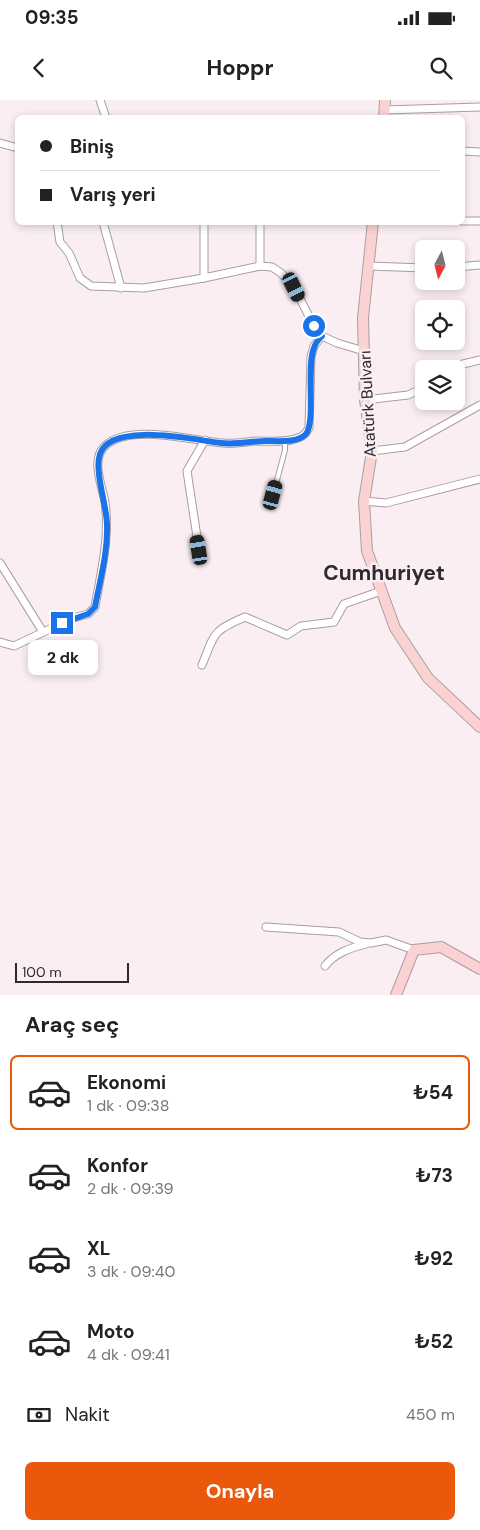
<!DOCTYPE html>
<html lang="tr">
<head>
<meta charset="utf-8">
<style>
	:root { --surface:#fff; --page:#f2f2f2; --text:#222; --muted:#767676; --line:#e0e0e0; --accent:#ea580c }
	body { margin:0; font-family:"DM Sans",sans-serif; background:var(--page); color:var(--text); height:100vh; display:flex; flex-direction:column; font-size:19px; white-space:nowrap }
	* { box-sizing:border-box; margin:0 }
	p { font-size:16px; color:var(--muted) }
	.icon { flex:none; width:28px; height:28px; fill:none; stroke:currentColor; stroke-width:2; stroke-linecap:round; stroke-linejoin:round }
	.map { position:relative; height:895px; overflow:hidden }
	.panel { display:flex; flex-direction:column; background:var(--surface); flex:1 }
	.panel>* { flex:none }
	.hud { position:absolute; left:15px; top:15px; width:450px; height:110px; border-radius:8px; box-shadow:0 2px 8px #0003; display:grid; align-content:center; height:110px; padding:0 25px; background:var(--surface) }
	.needle { width:32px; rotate:187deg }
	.buttons { position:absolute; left:415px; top:140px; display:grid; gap:10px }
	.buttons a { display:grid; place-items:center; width:50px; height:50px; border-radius:8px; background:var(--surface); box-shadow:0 2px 8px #0003; font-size:25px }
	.scale { position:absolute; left:15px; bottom:12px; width:114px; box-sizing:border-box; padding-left:5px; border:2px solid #2f2a2c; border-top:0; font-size:14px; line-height:18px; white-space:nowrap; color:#2f2a2c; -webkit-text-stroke:4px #fbeef3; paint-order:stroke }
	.end { position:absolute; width:22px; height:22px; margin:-11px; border:6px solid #1a73e8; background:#fff; box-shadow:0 0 0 2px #fff }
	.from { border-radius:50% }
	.bubble { position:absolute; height:35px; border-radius:8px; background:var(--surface); box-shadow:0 2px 8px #0003; font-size:16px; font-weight:700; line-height:35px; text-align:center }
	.car { position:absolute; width:15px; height:30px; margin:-15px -8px; border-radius:6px; box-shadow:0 0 4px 1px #0007; background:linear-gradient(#222 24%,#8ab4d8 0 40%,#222 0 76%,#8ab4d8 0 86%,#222 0) }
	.hud b { display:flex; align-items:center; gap:18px; height:48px; font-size:19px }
	.hud b+b { border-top:1px solid var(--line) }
	.hud i { width:12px; height:12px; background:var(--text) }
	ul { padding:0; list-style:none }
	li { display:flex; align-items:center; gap:15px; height:75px; margin:0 10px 8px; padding:0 15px; border:2px solid transparent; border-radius:8px }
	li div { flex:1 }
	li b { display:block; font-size:19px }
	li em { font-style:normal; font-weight:700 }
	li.on { border-color:var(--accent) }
	li>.icon { width:45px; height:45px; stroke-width:1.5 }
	h2 { padding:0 25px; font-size:22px; line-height:60px }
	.pay { display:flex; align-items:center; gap:12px; height:55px; padding:0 25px; font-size:19px }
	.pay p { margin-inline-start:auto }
	.button { display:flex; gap:10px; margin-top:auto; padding:10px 25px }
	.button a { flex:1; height:58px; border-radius:8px; background:var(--accent); color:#fff; font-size:20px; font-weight:700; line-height:58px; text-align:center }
	.status { display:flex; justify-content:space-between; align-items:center; height:35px; padding:0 25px; background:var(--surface); direction:ltr }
	.status svg { height:14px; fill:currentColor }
	header { display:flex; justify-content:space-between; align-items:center; height:65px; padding:0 25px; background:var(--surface); font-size:22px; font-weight:700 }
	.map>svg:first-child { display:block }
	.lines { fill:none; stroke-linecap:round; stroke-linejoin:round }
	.lane-casing { stroke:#aa9ea3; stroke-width:6 }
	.street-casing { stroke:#aa9ea3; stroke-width:9 }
	.secondary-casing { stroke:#aa9ea3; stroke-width:12 }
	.lane { stroke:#fff; stroke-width:4 }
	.street { stroke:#fff; stroke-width:7 }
	.secondary { stroke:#fad2d1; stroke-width:10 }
	.route { stroke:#1a73e8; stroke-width:6 }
	.labels { text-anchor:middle; stroke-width:5; stroke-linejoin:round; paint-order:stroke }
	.street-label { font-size:16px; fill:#2f2a2c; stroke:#fbeef3 }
	.district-label { font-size:21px; font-weight:bold; fill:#2f2a2c; stroke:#fbeef3 }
</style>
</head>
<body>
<div class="status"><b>09:35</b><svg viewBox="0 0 49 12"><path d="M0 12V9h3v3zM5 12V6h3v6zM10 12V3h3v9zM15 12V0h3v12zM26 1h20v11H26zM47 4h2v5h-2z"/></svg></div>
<header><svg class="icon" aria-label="back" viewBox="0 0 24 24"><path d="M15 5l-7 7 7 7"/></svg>Hoppr<svg class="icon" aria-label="search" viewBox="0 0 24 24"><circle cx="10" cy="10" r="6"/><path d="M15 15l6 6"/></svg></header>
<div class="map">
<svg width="480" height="895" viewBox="0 0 480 895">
	<rect width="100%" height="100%" fill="#fbeef3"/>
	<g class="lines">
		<defs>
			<polyline id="lane" points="273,395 285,350 285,341"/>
			<g id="street">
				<polyline points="100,0 106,18"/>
				<polyline points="384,10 480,7"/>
				<polyline points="0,43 18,48"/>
				<polyline points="462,51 480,52"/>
				<polyline points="462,121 480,121"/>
				<polyline points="57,122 60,142 69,153 80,178 91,186 144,188 204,178 260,166 272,167 281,173 294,187 314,226 322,236 337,243 364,251"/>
				<polyline points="103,122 121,188"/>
				<polyline points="204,122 204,178"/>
				<polyline points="260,122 260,166"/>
				<polyline points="369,166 424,168"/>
				<polyline points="456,167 480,165"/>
				<polyline points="455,269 463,264 480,260"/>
				<polyline points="365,300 408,295 424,288"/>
				<polyline points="372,351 405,347 480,305"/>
				<polyline points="364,401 386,403 480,379"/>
				<polyline points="199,450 187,371 205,340"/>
				<polyline points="0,463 43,532"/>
				<path d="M0,542L14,546L73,518L88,514L95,507C101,471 110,439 105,402C102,386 91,360 104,347C127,322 193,341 223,343C234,344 245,342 257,341C270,341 285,343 298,338C304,336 306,333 309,328L311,257L314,246L322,236"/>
				<path d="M202,565C215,533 212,531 245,517L287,535L301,526L334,522L344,504L381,491"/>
				<polyline points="266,827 339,832 360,842 371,843 386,840 414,850"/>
				<path d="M325,866C335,853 350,848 366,844"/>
			</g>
			<g id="secondary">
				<polyline points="384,18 385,0"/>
				<polyline points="373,122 363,218 365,300 372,351 364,401 367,451 395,528 428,578 480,627"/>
				<polyline points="396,895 414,850 441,847 480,869"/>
			</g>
		</defs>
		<use href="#lane" class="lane-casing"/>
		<use href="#street" class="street-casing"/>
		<use href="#secondary" class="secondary-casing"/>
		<use href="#lane" class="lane"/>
		<use href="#street" class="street"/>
		<use href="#secondary" class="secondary"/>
	</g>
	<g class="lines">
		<path class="route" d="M62,523L88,514L95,507C100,480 108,453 107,425C107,406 94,371 100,354C111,321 195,340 221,343C236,345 251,341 266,341C278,341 298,343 306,334C316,322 306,267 314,248C315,243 319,239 322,236L314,226"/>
	</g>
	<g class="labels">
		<g class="street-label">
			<text transform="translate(367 304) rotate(-93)" y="6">Atatürk Bulvarı</text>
		</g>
		<g class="district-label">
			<text x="384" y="480">Cumhuriyet</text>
		</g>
	</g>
</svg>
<div class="buttons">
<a><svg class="needle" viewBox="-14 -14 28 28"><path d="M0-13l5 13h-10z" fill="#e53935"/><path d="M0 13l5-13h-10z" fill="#767676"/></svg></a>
<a><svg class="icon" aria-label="locate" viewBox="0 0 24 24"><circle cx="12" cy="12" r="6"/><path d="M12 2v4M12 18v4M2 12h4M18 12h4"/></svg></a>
<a><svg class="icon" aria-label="layers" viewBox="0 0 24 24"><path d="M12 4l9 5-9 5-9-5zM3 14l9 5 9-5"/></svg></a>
</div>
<div class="scale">100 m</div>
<i class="end from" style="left:314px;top:226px"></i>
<i class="end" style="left:62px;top:523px"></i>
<div class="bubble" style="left:28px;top:540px;width:70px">2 dk</div>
<i class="car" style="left:294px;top:187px;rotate:154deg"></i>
<i class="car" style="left:273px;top:395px;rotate:15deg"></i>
<i class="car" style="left:199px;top:450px;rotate:351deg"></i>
<div class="hud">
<b><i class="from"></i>Biniş</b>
<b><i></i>Varış yeri</b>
</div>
</div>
<section class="panel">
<h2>Araç seç</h2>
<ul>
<li class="on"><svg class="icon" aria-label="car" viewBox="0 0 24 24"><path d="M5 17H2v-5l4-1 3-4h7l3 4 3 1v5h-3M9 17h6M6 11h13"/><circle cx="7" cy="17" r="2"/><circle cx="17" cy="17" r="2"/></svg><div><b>Ekonomi</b><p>1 dk · 09:38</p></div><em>₺54</em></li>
<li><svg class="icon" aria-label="car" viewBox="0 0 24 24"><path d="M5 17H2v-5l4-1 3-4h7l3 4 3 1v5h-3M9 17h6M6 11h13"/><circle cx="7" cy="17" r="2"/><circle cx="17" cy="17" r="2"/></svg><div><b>Konfor</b><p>2 dk · 09:39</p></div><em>₺73</em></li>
<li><svg class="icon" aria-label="car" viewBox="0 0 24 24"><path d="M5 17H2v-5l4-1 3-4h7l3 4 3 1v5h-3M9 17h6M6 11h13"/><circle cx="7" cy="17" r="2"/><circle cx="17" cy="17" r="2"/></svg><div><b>XL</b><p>3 dk · 09:40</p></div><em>₺92</em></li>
<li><svg class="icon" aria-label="car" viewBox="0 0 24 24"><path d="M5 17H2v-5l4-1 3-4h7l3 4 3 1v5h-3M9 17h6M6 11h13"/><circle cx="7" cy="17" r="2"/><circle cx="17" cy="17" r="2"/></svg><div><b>Moto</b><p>4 dk · 09:41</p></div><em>₺52</em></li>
</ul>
<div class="pay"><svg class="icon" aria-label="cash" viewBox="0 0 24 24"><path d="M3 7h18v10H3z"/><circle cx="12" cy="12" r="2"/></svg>Nakit<p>450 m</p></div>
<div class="button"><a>Onayla</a></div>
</section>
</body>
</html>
